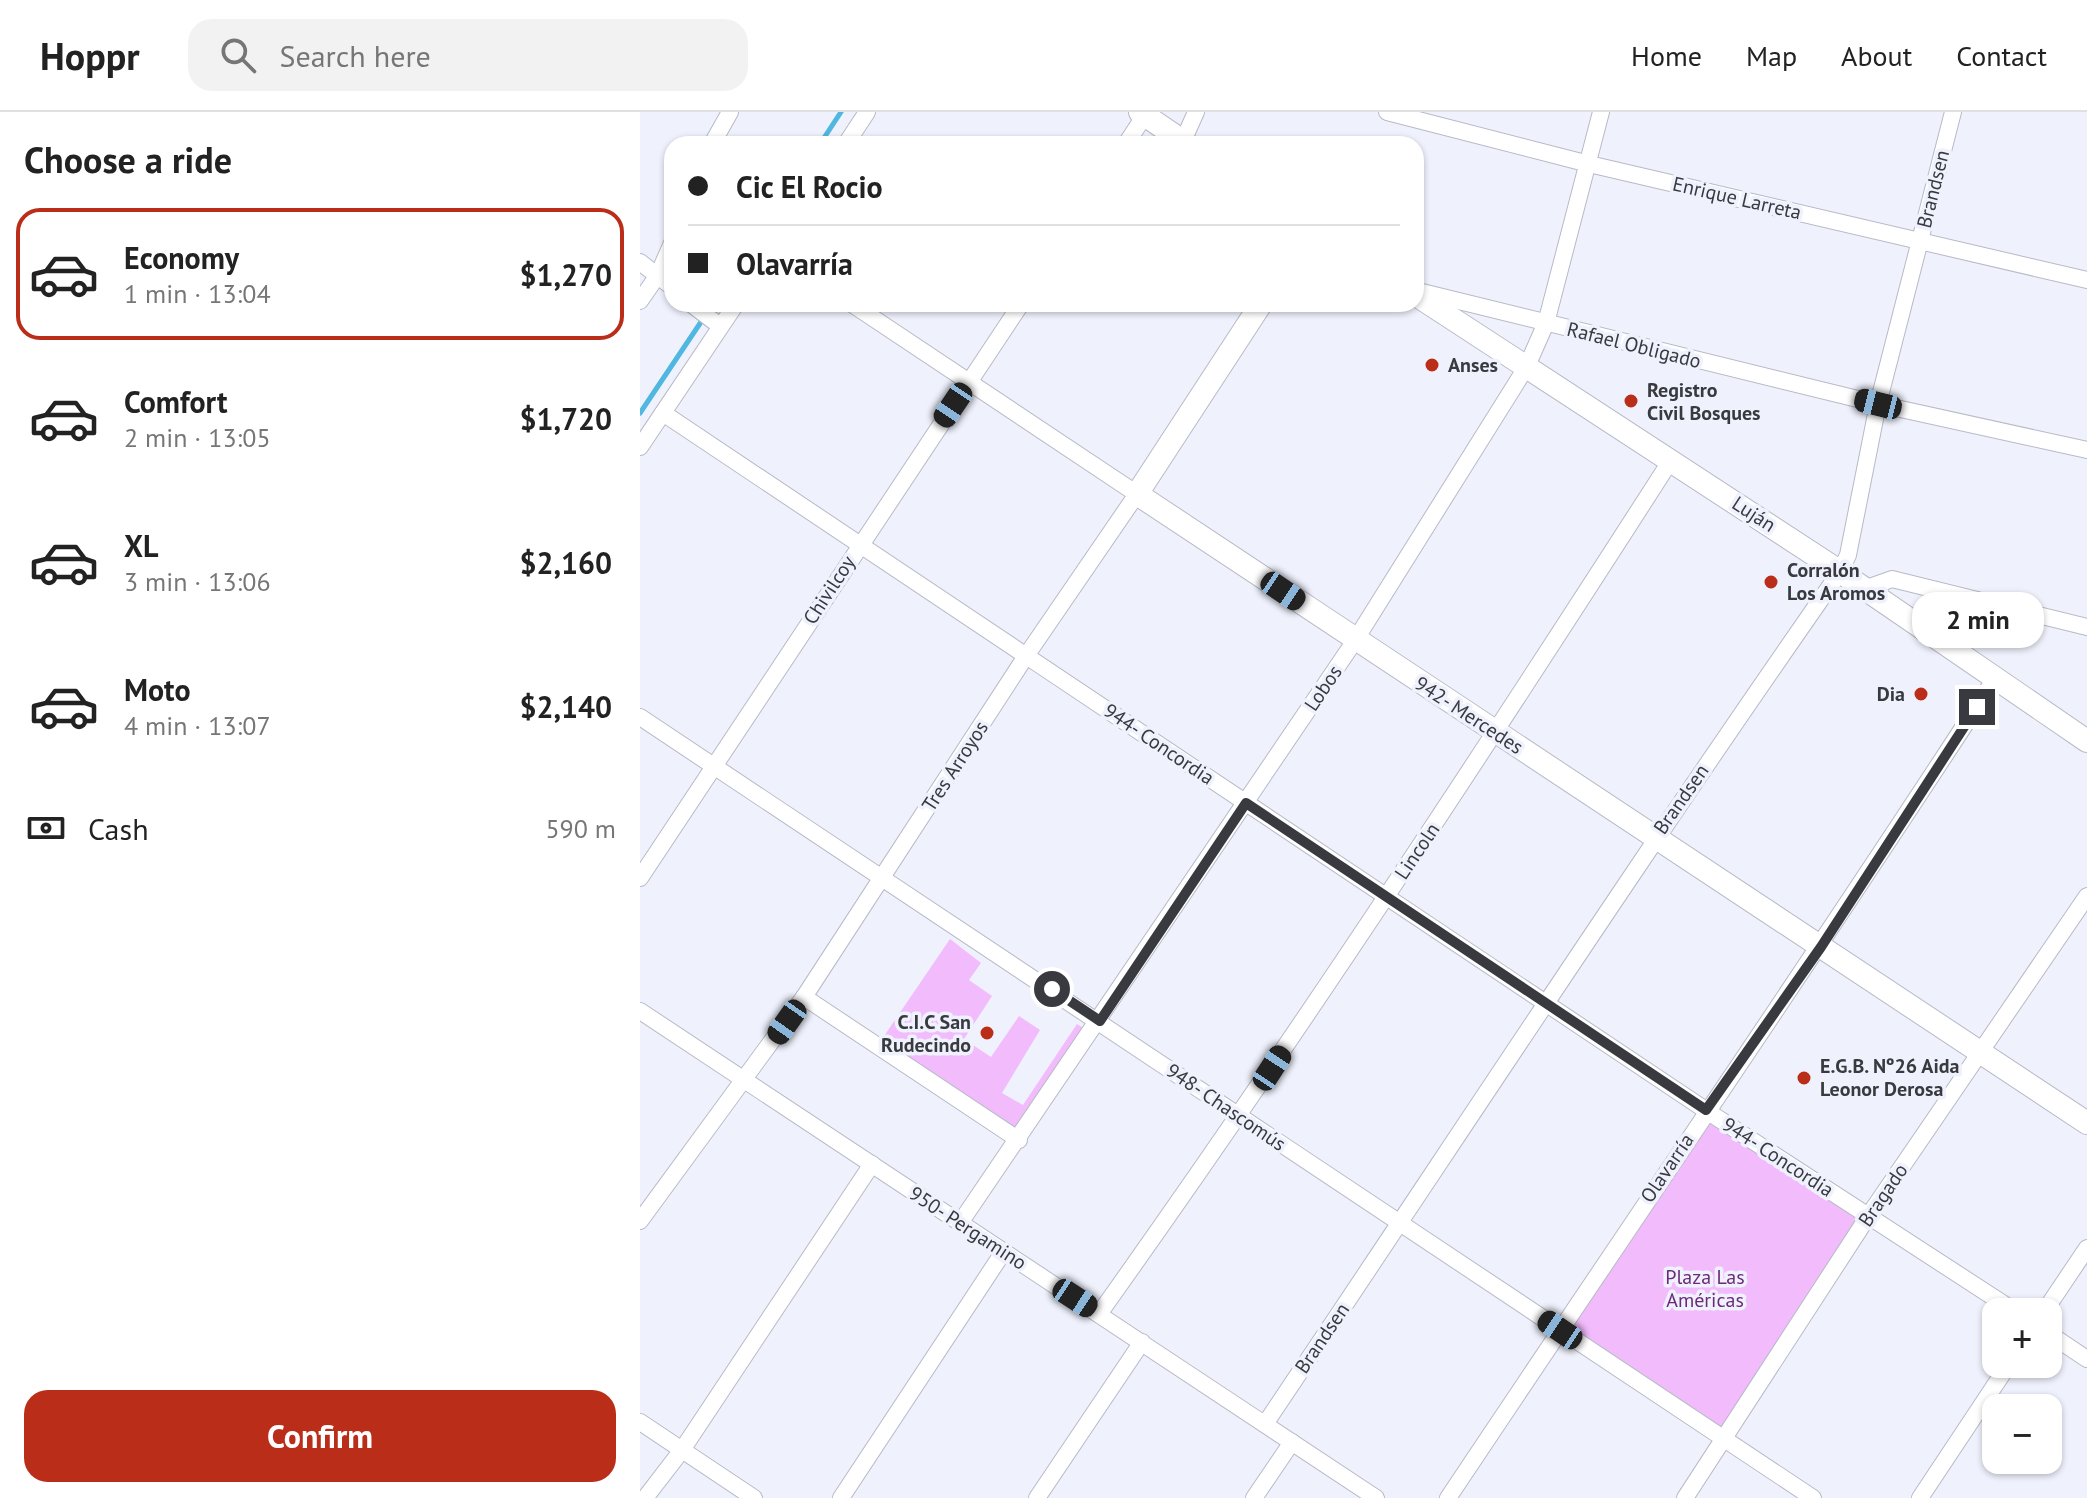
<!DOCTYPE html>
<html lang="en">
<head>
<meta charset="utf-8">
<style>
	:root { --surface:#fff; --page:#f2f2f2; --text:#222; --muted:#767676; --line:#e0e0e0; --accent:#b92d19 }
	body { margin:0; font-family:"PT Sans",sans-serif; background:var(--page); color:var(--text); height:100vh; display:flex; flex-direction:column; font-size:30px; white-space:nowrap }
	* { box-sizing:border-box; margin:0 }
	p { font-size:26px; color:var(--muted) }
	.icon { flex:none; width:44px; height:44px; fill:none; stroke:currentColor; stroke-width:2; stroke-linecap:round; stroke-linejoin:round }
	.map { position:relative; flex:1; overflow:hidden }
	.panel { display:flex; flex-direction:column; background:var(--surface); width:640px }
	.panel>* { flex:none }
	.hud { position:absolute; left:24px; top:24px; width:760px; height:176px; border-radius:24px; box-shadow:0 2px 6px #0004; display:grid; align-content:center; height:176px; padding:0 24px; background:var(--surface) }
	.fabs { position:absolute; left:1342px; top:1186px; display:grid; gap:16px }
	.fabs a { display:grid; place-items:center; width:80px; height:80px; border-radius:16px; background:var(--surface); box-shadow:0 2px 6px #0004; font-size:40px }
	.end { position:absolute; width:36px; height:36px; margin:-18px; border:10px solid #393a3f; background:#fff; box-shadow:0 0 0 4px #fff }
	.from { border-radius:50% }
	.bubble { position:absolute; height:56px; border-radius:24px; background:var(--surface); box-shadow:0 2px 6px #0004; font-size:26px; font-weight:600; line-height:56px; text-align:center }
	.car { position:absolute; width:24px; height:48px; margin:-24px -12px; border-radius:10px; box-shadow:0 0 6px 2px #0007; background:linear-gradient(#222 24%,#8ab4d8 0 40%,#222 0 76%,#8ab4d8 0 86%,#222 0) }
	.hud b { display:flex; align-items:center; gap:28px; height:76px; font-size:30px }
	.hud b+b { border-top:2px solid var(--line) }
	.hud i { width:20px; height:20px; background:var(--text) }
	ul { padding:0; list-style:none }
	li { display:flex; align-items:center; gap:24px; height:132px; margin:0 16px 12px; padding:0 8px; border:4px solid transparent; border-radius:24px }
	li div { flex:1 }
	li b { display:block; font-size:30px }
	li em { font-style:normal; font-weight:600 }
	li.active { border-color:var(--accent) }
	li>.icon { width:72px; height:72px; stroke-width:1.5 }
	h2 { padding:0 24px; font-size:36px; line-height:96px }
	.pay { display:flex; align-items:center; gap:20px; height:88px; padding:0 24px; font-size:30px }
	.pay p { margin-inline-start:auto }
	.primary-button { display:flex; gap:16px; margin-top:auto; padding:16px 24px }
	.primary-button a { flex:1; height:92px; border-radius:24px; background:var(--accent); color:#fff; font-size:32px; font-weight:600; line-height:92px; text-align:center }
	header { display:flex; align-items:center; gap:48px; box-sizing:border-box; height:112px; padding:0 40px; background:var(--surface); border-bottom:2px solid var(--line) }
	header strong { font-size:38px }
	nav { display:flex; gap:44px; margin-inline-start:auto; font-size:28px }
	.search { width:560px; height:72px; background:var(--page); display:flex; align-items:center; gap:20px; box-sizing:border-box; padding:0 28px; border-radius:24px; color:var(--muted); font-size:30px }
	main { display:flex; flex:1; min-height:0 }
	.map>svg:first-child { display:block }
	.green { fill:#f2bbfc }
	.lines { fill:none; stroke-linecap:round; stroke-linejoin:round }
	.stream { stroke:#50b7e1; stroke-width:5 }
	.minor-casing { stroke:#b7bac7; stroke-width:18 }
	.secondary-casing { stroke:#b7bac7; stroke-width:24 }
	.minor { stroke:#fff; stroke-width:16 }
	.secondary { stroke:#fff; stroke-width:22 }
	.route { stroke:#393a3f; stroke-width:10 }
	.poi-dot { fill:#b92d19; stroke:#eff2fd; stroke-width:3 }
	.labels { text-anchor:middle; stroke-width:7; stroke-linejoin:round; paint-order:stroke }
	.street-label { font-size:20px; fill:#393a3f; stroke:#eff2fd }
	.poi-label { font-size:20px; font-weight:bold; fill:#393a3f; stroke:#eff2fd; text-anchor:start }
	.park-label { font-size:20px; fill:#6d2978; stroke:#eff2fd }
</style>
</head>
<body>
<header>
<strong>Hoppr</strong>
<div class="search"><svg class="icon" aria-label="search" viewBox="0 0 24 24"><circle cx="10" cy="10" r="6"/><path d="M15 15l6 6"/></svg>Search here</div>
<nav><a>Home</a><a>Map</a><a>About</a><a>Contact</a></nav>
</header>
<main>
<section class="panel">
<h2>Choose a ride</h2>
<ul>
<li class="active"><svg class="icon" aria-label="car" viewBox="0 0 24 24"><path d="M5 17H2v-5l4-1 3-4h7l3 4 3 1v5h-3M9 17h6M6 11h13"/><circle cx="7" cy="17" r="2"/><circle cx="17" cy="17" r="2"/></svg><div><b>Economy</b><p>1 min · 13:04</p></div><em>$1,270</em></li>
<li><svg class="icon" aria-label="car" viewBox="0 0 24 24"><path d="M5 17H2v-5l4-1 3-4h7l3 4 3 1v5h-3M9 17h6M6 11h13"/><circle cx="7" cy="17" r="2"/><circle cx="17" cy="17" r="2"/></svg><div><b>Comfort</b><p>2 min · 13:05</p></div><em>$1,720</em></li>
<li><svg class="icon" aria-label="car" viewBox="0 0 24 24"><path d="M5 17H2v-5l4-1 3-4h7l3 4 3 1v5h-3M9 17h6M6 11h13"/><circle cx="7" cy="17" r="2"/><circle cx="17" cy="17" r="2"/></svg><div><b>XL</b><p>3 min · 13:06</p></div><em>$2,160</em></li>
<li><svg class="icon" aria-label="car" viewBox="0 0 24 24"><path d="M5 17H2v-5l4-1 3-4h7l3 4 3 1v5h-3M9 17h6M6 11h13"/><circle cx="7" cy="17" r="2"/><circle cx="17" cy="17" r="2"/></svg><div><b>Moto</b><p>4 min · 13:07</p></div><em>$2,140</em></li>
</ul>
<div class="pay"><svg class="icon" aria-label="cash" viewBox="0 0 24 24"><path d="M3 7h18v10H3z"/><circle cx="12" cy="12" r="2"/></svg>Cash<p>590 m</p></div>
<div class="primary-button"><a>Confirm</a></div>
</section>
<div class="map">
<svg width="1447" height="1386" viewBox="0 0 1447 1386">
	<rect width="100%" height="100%" fill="#eff2fd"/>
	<g class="green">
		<polygon points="310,827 341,851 329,868 352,884 324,927 351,945 379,904 400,918 362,981 383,993 437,912 445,917 377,1018 242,927"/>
		<polygon points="1066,998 1229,1103 1086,1327 920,1218"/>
	</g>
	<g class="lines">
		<g class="stream">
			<polyline points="180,32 201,0"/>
			<polyline points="0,301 73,192"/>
		</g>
		<defs>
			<g id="minor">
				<polyline points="747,0 949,52 1447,168"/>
				<polyline points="543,29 556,0"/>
				<polyline points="72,32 90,0"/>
				<polyline points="206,32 227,0"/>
				<polyline points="486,32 505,3"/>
				<polyline points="0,150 32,175"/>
				<polyline points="778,179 1238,292 1447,338"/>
				<polyline points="0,189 18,163 32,131"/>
				<polyline points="51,192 80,214"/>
				<polyline points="23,301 1073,1003 1376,1200"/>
				<polyline points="0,335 96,192"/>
				<polyline points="1224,477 1252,467 1447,515"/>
				<polyline points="0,605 1173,1386"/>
				<polyline points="0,766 381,192"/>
				<polyline points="164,885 379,1028"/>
				<polyline points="0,899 736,1386"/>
				<polyline points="0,1109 164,885 386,544 497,382 212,192"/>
				<polyline points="320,1111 716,527 887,254 906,211 961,0"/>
				<polyline points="1404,1200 1447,1136"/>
				<path d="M459,1202C658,923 846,636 1031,348"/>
				<polyline points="1408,1221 1447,1247"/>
				<polyline points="0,1310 114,1386"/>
				<path d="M625,1312C816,1028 1003,741 1200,460L1208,443L1238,292L1313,0"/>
				<polyline points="5,1386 42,1338 232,1052"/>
				<polyline points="201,1386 364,1139"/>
				<polyline points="397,1386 502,1230"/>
				<polyline points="614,1386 652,1330"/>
				<path d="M808,1386C990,1113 1176,843 1354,568"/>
				<polyline points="1045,1386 1229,1103 1447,784"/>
				<polyline points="1280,1386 1369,1252"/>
			</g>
			<g id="secondary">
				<polyline points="500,0 547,32"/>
				<polyline points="776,183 1193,455 1447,629"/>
				<polyline points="621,192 497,382 1447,1011"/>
			</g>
		</defs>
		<use href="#minor" class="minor-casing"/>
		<use href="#secondary" class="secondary-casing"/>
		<use href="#minor" class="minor"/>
		<use href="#secondary" class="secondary"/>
	</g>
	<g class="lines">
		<polyline class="route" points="412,877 460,909 606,691 1066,998 1181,835 1337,595"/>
	</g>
	<g class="poi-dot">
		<circle cx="792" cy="253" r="8"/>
		<circle cx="991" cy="289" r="8"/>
		<circle cx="1131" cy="470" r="8"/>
		<circle cx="1281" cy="582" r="8"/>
		<circle cx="347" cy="921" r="8"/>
		<circle cx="1164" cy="966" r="8"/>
	</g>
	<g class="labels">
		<g class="street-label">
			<text transform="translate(1293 77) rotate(-76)" y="7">Brandsen</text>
			<text transform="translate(1097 86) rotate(13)" y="7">Enrique Larreta</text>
			<text transform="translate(994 233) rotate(14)" y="7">Rafael Obligado</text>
			<text transform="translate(1114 402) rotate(33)" y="7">Luján</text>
			<text transform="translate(189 478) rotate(-57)" y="7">Chivilcoy</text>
			<text transform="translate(683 576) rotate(-56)" y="7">Lobos</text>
			<text transform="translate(829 603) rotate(33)" y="7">942- Mercedes</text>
			<text transform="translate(519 632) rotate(34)" y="7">944- Concordia</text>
			<text transform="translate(315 654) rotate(-57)" y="7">Tres Arroyos</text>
			<text transform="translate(1041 687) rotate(-55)" y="7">Brandsen</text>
			<text transform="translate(777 739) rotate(-56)" y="7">Lincoln</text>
			<text transform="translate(586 995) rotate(34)" y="7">948- Chascomús</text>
			<text transform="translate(1138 1045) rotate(33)" y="7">944- Concordia</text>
			<text transform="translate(1027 1056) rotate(-56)" y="7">Olavarría</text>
			<text transform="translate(1243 1083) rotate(-56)" y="7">Bragado</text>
			<text transform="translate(328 1116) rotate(33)" y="7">950- Pergamino</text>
			<text transform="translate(682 1226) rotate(-56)" y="7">Brandsen</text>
		</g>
		<g class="poi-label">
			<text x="808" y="260">Anses</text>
			<text x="1007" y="285">Registro<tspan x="1007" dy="23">Civil Bosques</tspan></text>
			<text x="1147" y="465">Corralón<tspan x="1147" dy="23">Los Aromos</tspan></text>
			<text x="1265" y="589" text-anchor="end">Dia</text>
			<text x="331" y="917" text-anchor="end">C.I.C San<tspan x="331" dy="23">Rudecindo</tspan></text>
			<text x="1180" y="961">E.G.B. Nº26 Aida<tspan x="1180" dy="23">Leonor Derosa</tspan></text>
		</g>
		<g class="park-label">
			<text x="1065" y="1172">Plaza Las<tspan x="1065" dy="23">Américas</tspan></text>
		</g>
	</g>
</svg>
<div class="fabs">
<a>+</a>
<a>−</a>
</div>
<i class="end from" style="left:412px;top:877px"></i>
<i class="end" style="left:1337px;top:595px"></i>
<div class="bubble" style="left:1272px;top:480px;width:132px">2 min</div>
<i class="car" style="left:1238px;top:292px;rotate:284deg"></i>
<i class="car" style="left:313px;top:293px;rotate:214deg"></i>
<i class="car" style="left:643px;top:479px;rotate:124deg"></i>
<i class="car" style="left:147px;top:910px;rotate:215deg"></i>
<i class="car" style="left:632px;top:956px;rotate:33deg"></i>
<i class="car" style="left:435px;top:1186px;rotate:123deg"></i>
<i class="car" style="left:920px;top:1218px;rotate:304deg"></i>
<div class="hud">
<b><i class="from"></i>Cic El Rocio</b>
<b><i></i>Olavarría</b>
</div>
</div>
</main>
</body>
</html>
